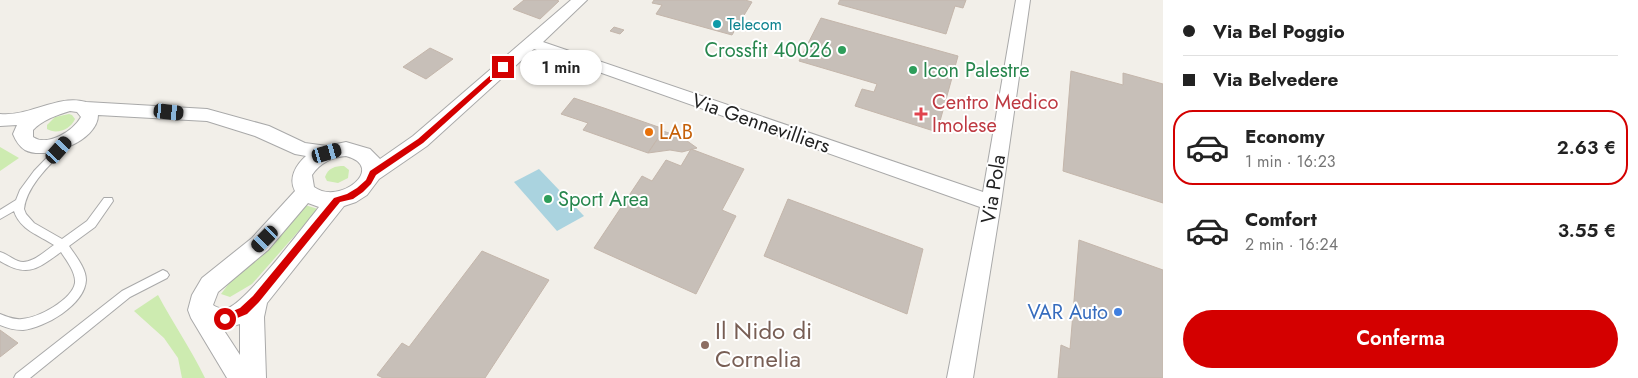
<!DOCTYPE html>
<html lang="it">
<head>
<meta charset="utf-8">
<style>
	:root { --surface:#fff; --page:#f6f6f6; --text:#222; --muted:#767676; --line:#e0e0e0; --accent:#d40000 }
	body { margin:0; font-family:Jost,sans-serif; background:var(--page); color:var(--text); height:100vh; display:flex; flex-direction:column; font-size:19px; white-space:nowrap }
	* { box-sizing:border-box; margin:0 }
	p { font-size:16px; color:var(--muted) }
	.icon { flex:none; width:28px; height:28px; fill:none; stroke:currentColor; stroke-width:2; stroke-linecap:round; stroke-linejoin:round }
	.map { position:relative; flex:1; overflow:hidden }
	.drawer { display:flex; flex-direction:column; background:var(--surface); width:475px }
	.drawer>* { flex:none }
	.banner { display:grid; align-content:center; height:110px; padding:0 20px; background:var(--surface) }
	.end { position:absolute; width:22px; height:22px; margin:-11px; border:6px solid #d40000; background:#fff; box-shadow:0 0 0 2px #fff }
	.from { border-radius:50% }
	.bubble { position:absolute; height:35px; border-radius:18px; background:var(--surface); box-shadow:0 1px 4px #0004; font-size:16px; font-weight:600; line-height:35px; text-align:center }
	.car { position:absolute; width:15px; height:30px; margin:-15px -8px; border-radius:6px; box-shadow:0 0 4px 1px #0007; background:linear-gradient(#222 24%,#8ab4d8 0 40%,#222 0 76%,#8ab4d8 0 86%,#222 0) }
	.banner b { display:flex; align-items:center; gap:18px; height:48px; font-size:19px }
	.banner b+b { border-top:1px solid var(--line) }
	.banner i { width:12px; height:12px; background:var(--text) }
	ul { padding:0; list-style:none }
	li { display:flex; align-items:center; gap:15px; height:75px; margin:0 10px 8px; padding:0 10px; border:2px solid transparent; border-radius:20px }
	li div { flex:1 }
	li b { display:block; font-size:19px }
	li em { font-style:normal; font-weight:600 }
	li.active { border-color:var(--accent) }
	li>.icon { width:45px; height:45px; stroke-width:1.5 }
	.primary-button { display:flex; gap:10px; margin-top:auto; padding:10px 20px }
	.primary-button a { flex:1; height:58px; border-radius:30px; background:var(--accent); color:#fff; font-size:20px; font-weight:600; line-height:58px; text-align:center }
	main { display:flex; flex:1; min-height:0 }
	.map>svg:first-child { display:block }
	.grass { fill:#cdebb0 }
	.water { fill:#aad3df }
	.building { fill:#c7bfb8; stroke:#c4b6ab }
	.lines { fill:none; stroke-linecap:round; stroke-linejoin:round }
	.service-casing { stroke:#a9a9a9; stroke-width:2 }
	.minor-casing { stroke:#a9a9a9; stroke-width:2 }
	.service { fill:#fff; fill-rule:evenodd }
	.minor { fill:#fff; fill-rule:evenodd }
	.route { fill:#d40000 }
	.culture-dot { fill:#0f9aa8; stroke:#fff; stroke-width:2 }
	.leisure-dot { fill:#2e9e5b; stroke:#fff; stroke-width:2 }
	.health-dot { fill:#e0444e; stroke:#fff; stroke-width:2 }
	.food-dot { fill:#e8710a; stroke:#fff; stroke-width:2 }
	.shop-dot { fill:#3f7fe0; stroke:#fff; stroke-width:2 }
	.education-dot { fill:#8d6e63; stroke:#fff; stroke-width:2 }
	.labels { text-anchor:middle; stroke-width:4; stroke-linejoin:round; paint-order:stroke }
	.far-culture-label { font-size:16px; fill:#0d838f; stroke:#fff; text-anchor:start }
	.leisure-label { font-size:20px; fill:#27864d; stroke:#fff; text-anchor:start }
	.health-label { font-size:20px; fill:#be3a42; stroke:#fff; text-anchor:start }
	.street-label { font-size:20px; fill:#222; stroke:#fff }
	.food-label { font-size:20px; fill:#c56008; stroke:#fff; text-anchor:start }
	.shop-label { font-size:20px; fill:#366cbe; stroke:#fff; text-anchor:end }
	.near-education-label { font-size:24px; fill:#785e54; stroke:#fff; text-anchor:start }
</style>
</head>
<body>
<main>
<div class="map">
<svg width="1163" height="378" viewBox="0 0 1163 378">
	<rect width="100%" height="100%" fill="#f2efe9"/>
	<g class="grass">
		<path d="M69,114L72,115L75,119C71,129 57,135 47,129V125L55,117Z"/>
		<polygon points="0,147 19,158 0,171"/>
		<path d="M344,166L349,170L348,178L338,183L327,181L325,177C328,168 335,166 344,166Z"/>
		<polygon points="305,205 318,209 252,284 230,297 221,294 230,282"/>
		<path d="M158,295C173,323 191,349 205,378H182L178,358L164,338L134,311Z"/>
	</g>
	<polygon class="water" points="539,169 584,216 557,231 514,182"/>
	<g class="building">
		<polygon points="524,0 556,0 559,1 540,19 513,9"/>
		<polygon points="654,0 745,0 752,2 732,35 656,14 662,5 652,3"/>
		<polygon points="840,0 966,0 963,8 955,6 946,34 838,4"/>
		<polygon points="821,18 958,56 937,132 855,106 862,89 874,92 877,84 799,61"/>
		<polygon points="614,27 624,30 620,34 610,31"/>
		<polygon points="430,48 453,59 426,79 403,67"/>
		<polygon points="1071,71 1123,85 1123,73 1163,84 1163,203 1063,171"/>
		<polygon points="574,98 604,108 664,129 648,153 583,130 588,123 561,114"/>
		<polygon points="663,131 683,138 697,148 682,152 670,150 648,153"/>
		<polygon points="691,149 744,169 722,210 736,216 696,294 594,248 642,176 652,181 666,160 681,166"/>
		<polygon points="788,199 923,249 907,314 764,256"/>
		<polygon points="1079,240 1163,270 1163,378 1058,378 1061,345 1070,349"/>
		<polygon points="482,251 549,280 485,378 383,378 377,375 402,343 409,347"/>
		<polygon points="0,330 18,343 0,357"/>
	</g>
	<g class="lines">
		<defs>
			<g id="service">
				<path d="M67,139L70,140L72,142L70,144C53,162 27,184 24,209L26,214L34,223L62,239L87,221L104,198H112L113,201L95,227L69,246C75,255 86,268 86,280C85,305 44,328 23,330C14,330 7,328 0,325V314C8,317 14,320 22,319C38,318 72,300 75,283C76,272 66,260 61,252C37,269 28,278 0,261V252C7,254 12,259 18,261C30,266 45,251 54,245C39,235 20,230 14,211L0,219V210L16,200L20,190L34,171L64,140Z"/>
				<polygon points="163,270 167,272 169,275 167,278 130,297 30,378 14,378 16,374 122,291"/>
			</g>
			<path id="minor" d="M571,0H587L543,42L983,192L1016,0H1030L1001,203L973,378H947L980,207L534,49L427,146L379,179L367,195L356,202L344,206L267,303L264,317L266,378H227L191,318L188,310L192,295L202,278L252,238L295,191C288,178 296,165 306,156L295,154L255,136L207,121L98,115C98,141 46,161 25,150C19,146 16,141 13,134L17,125L0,126V114C30,117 57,94 86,102L207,109L269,126L305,143L327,146L346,142L363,147L370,149L380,159L413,136ZM70,111L77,112L81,117C73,131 48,147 33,137V130C42,120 57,115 70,111ZM346,156C387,167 340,206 314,187L312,175C320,163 332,157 346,156ZM308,203L319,207C303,227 247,301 228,308C223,309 217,308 213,305L218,292L268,250ZM240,324V355L223,329Z"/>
		</defs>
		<use href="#service" class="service-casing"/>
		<use href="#minor" class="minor-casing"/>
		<use href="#service" class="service"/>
		<use href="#minor" class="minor"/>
	</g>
	<polygon class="route" points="501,66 507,67 423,143 376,175 371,184 363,192 353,199 340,202 259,302 247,314 225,323 221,322 221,316 240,308 253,296 334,198 347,194 357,188 366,180 370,171 418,139"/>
	<circle class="culture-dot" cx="717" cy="24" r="5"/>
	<g class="leisure-dot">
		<circle cx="842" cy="50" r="5"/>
		<circle cx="913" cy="70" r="5"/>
		<circle cx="548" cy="199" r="5"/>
	</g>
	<path class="health-dot" d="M918.5 106.5h5v5h5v5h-5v5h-5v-5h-5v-5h5z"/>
	<circle class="food-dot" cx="649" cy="132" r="5"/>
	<circle class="shop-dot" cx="1118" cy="312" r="5"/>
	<circle class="education-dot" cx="705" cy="345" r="5"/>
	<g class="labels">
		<g class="far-culture-label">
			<text x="727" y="30">Telecom</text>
		</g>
		<g class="leisure-label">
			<text x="832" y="57" text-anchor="end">Crossfit 40026</text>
			<text x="923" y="77">Icon Palestre</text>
			<text x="558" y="206">Sport Area</text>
		</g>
		<g class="health-label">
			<text x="932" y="109">Centro Medico<tspan x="932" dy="23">Imolese</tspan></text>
		</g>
		<g class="street-label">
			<text transform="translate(761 123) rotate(19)" y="7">Via Gennevilliers</text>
			<text transform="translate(993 189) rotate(-81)" y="7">Via Pola</text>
		</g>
		<g class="food-label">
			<text x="659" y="139">LAB</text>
		</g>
		<g class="shop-label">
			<text x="1108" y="319">VAR Auto</text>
		</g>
		<g class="near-education-label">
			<text x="715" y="339">Il Nido di<tspan x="715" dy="28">Cornelia</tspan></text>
		</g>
	</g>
</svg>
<i class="end from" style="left:225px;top:319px"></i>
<i class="end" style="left:503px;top:67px"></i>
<div class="bubble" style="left:520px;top:50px;width:82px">1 min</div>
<i class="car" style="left:169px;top:112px;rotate:96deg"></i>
<i class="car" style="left:59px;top:150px;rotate:42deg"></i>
<i class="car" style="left:327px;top:153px;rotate:74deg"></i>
<i class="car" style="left:265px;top:239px;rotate:225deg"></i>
</div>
<section class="drawer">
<div class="banner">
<b><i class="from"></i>Via Bel Poggio</b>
<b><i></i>Via Belvedere</b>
</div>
<ul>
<li class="active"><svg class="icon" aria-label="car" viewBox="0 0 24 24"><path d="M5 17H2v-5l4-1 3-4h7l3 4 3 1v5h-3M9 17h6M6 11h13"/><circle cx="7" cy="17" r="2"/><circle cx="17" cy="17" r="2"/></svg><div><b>Economy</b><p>1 min · 16:23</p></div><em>2.63 €</em></li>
<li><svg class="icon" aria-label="car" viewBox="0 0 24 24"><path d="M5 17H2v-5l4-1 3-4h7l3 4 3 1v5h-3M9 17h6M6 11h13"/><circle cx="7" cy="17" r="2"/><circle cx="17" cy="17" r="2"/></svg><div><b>Comfort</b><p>2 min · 16:24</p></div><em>3.55 €</em></li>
</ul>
<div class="primary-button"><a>Conferma</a></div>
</section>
</main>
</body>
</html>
